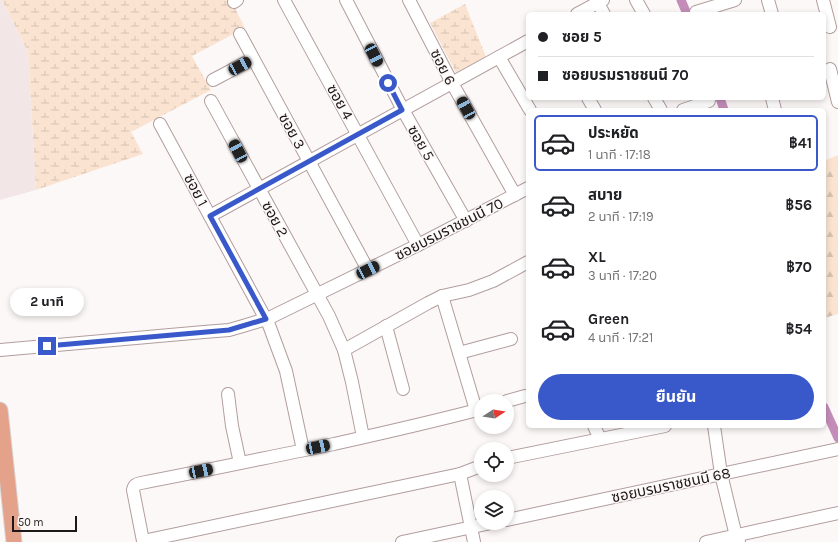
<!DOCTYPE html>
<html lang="th">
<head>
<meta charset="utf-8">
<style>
	:root { --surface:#fff; --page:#f2f2f2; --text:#202124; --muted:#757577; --line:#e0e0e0; --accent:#3959ca }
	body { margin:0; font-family:Karla,"Noto Sans Thai",sans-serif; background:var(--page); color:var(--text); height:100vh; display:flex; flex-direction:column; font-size:15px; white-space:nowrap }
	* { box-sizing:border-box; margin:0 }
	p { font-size:13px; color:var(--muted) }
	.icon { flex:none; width:22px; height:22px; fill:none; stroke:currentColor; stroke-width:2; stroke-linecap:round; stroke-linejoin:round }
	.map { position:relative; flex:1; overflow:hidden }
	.drawer { position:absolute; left:526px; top:108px; width:300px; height:320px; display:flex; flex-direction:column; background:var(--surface); border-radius:6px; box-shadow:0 2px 6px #0003 }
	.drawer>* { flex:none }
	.top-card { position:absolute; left:526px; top:12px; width:300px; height:88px; border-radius:6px; box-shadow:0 2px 6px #0003; display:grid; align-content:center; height:88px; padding:0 12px; background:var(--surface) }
	.needle { width:26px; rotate:78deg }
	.tools { position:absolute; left:474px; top:394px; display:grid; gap:8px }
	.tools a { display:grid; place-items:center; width:40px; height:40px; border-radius:50%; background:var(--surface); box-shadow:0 2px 6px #0003; font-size:20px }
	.scale { position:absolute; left:12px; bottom:10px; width:65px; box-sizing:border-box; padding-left:4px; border:2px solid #1f1818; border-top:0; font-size:11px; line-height:14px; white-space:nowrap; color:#1f1818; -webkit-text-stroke:3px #fdf8f8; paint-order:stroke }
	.end { position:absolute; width:18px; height:18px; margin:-9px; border:5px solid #3959ca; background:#fff; box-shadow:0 0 0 2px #fff }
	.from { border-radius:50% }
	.bubble { position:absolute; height:28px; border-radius:14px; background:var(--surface); box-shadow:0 2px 6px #0003; font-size:13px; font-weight:700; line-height:28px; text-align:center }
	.car { position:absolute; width:12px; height:24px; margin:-12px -6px; border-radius:5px; box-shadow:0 0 3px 1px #0007; background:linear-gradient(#222 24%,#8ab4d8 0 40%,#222 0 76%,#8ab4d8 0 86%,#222 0) }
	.top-card b { display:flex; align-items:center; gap:14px; height:38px; font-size:15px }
	.top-card b+b { border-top:1px solid var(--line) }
	.top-card i { width:10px; height:10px; background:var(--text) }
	ul { padding:7px 0 0; list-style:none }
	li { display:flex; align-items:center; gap:12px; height:56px; margin:0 8px 6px; padding:0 4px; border:2px solid transparent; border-radius:6px }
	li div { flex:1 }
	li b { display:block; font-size:15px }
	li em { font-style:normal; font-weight:700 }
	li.current { border-color:var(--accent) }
	li>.icon { width:36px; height:36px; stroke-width:1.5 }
	.button { display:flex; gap:8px; margin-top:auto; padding:8px 12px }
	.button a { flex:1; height:46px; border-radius:24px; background:var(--accent); color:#fff; font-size:16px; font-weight:700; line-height:46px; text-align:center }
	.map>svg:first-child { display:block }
	.built { fill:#f3e6e6 }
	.forest { fill:url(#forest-firs) }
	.wetland { fill:url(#wetland-marsh) }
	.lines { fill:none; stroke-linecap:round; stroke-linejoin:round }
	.canal { stroke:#c48db9; stroke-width:9 }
	.minor-casing { stroke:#b19e9d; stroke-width:14 }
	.major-casing { stroke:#d7d5d5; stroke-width:17 }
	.minor { stroke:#fff; stroke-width:12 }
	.major { stroke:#e3a289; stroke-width:15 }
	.route { stroke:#3959ca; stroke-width:5 }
	.labels { text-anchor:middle; stroke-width:3; stroke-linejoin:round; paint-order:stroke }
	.street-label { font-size:15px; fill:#1f1818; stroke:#fdf8f8 }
</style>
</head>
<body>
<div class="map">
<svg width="838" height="542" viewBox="0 0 838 542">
	<defs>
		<pattern id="forest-firs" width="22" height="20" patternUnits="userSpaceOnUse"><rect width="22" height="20" fill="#fae4d1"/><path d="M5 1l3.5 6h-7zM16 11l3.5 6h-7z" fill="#d6c3b3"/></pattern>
		<pattern id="wetland-marsh" width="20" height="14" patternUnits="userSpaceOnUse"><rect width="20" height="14" fill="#fae4d1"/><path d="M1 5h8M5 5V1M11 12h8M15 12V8" fill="none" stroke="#d6c3b3"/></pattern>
	</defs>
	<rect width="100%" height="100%" fill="#fdf8f8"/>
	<polygon class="built" points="0,0 2,0 28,52 36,190 0,200"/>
	<polygon class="forest" points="838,155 838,314 824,318 824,161"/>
	<g class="wetland">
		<polygon points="2,0 231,0 245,28 192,56 211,90 131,132 143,154 36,190 28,52"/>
		<polygon points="465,4 486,57 456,73 430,23"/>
	</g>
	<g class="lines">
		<g class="canal">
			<polyline points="681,0 687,14"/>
			<polyline points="720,98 724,110"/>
			<polyline points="824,407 838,438"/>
		</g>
		<defs>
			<g id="minor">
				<polyline points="284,0 418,245"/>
				<polyline points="346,0 403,110 466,221"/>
				<polyline points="409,0 452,83 515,195"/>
				<polyline points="636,0 644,14"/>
				<polyline points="768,0 772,14"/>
				<polyline points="823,0 830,27"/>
				<polyline points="234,2 237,0"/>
				<polyline points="598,3 604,14"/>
				<polyline points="696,12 735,0"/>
				<polyline points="577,14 603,0"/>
				<polyline points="240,34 368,270"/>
				<polyline points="499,57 530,110"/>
				<polyline points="830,69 838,102"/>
				<polyline points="213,80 253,59"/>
				<polyline points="588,98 595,110"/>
				<polyline points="654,98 661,110"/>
				<polyline points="772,98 775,110"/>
				<polyline points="211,101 329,316 344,350 352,382 363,437"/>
				<polyline points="683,110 709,101"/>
				<polyline points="160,124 269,325 286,371 303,450"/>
				<polyline points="210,216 528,41"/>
				<polyline points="442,296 476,410"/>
				<polyline points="386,326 403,389"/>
				<polyline points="0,350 204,332 229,330 243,326 269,318 418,245 528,188"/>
				<polyline points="344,350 428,303 442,296 469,290 493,281 528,262"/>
				<polyline points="459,353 511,339"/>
				<polyline points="228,394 232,426 240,463"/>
				<polyline points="507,401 525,396"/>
				<polyline points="594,426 600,439"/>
				<polyline points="714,426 721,474 736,536 739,542"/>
				<polyline points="507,458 665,426"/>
				<polyline points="460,474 474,542"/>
				<polyline points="507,520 838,449"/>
				<path d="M143,541L133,490C134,485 136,484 141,483C205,471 269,457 334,444C383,433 432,422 481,409"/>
				<polyline points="143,542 143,541 460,474 481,466"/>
				<polyline points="402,542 491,523"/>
				<polyline points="706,542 838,513"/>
			</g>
			<polyline id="major" points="0,410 14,542"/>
		</defs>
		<use href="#minor" class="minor-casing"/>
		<use href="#major" class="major-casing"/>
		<use href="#minor" class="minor"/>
		<use href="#major" class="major"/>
	</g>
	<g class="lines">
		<polyline class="route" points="47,346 229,330 266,319 210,216 402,110 388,83"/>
	</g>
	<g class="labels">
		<g class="street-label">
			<text transform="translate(443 67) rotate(63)" y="5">ซอย 6</text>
			<text transform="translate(340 102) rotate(61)" y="5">ซอย 4</text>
			<text transform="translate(292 131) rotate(61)" y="5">ซอย 3</text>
			<text transform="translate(421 143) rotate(60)" y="5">ซอย 5</text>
			<text transform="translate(196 190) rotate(62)" y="5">ซอย 1</text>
			<text transform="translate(275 219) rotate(61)" y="5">ซอย 2</text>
			<text transform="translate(449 229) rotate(-27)" y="5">ซอยบรมราชชนนี 70</text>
			<text transform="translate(671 485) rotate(-12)" y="5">ซอยบรมราชชนนี 68</text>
		</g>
	</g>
</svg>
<div class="tools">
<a><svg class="needle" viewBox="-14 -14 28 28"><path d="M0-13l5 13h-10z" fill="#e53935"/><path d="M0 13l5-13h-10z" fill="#757577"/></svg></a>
<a><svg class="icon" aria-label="locate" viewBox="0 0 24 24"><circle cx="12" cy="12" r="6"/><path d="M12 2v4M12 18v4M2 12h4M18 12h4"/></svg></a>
<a><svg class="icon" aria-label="layers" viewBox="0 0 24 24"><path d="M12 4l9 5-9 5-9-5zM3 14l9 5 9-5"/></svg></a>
</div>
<div class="scale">50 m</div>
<i class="end from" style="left:388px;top:83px"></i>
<i class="end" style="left:47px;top:346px"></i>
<div class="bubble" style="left:10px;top:288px;width:74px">2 นาที</div>
<i class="car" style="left:374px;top:55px;rotate:153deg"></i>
<i class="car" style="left:240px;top:66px;rotate:62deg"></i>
<i class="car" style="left:466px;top:108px;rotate:331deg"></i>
<i class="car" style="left:238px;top:151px;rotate:332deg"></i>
<i class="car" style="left:368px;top:270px;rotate:64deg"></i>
<i class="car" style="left:318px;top:447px;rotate:78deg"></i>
<i class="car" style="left:201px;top:471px;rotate:78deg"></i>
<div class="top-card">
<b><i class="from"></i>ซอย 5</b>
<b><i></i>ซอยบรมราชชนนี 70</b>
</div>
<section class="drawer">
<ul>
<li class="current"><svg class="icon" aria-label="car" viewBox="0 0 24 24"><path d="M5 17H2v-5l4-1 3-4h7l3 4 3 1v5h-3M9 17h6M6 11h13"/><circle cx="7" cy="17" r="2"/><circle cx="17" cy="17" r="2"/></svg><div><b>ประหยัด</b><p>1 นาที · 17:18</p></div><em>฿41</em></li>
<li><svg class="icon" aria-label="car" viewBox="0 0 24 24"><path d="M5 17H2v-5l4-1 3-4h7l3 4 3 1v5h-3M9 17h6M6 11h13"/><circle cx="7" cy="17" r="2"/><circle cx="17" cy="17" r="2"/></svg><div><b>สบาย</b><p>2 นาที · 17:19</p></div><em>฿56</em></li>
<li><svg class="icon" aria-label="car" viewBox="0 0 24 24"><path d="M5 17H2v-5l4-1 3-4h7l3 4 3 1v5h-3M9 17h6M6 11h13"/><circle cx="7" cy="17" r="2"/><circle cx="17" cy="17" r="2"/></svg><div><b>XL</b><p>3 นาที · 17:20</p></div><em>฿70</em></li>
<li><svg class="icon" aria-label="car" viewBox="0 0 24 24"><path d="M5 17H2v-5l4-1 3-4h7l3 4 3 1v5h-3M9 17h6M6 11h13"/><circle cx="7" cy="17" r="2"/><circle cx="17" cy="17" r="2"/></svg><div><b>Green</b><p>4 นาที · 17:21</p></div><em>฿54</em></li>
</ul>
<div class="button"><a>ยืนยัน</a></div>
</section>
</div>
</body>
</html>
